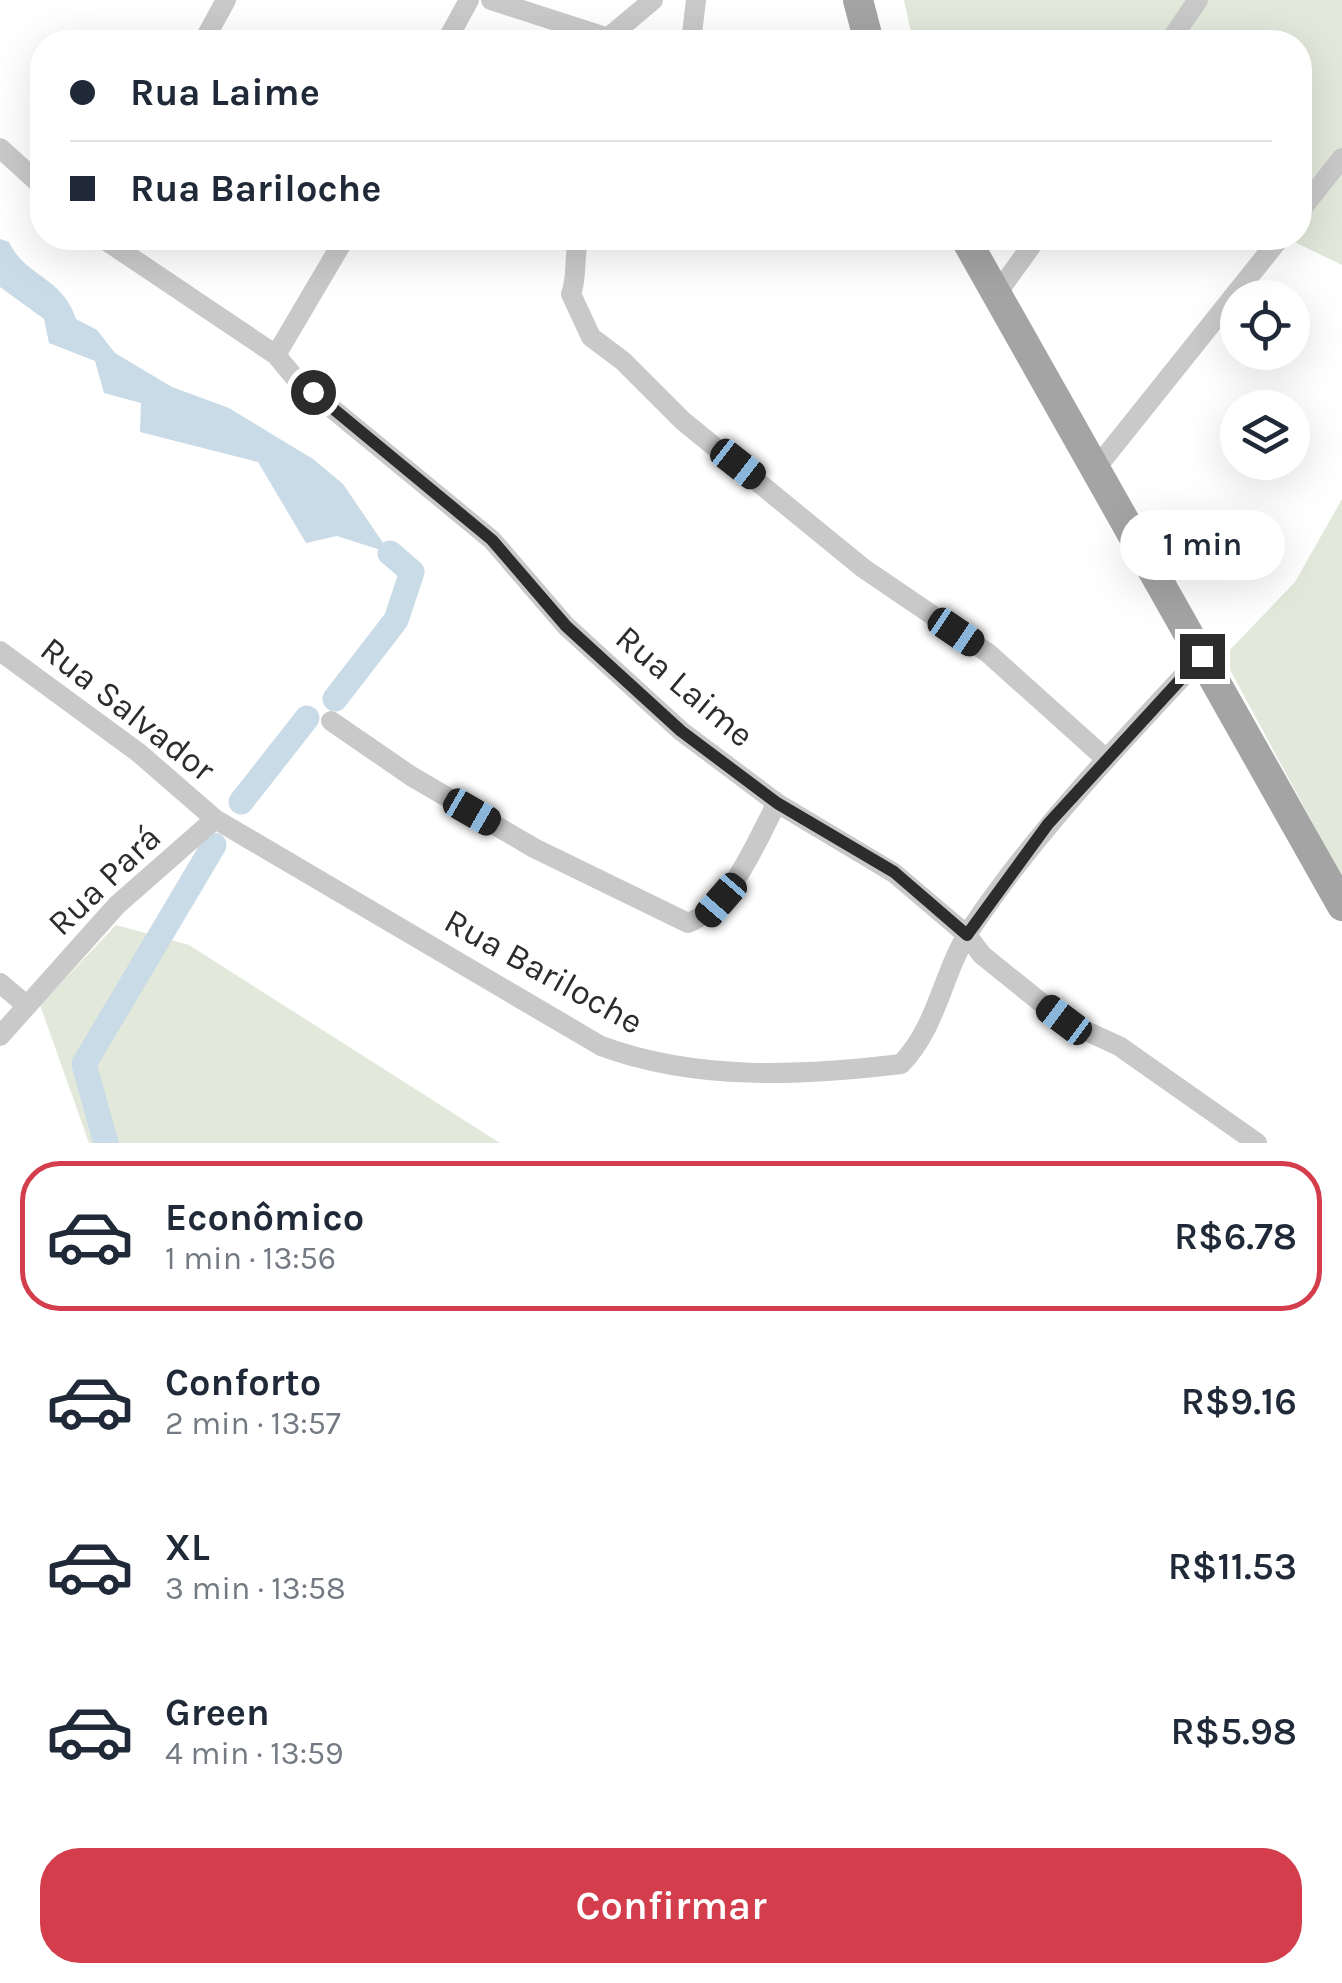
<!DOCTYPE html>
<html lang="pt">
<head>
<meta charset="utf-8">
<style>
	:root { --surface:#fff; --page:#f2f2f3; --text:#1f2937; --muted:#747a83; --line:#e0e1e3; --accent:#d33d4c }
	body { margin:0; font-family:Karla,sans-serif; background:var(--page); color:var(--text); height:100vh; display:flex; flex-direction:column; font-size:38px; white-space:nowrap }
	* { box-sizing:border-box; margin:0 }
	p { font-size:32px; color:var(--muted) }
	.icon { flex:none; width:55px; height:55px; fill:none; stroke:currentColor; stroke-width:2; stroke-linecap:round; stroke-linejoin:round }
	.map { position:relative; height:1143px; overflow:hidden }
	.drawer { display:flex; flex-direction:column; background:var(--surface); flex:1 }
	.drawer>* { flex:none }
	.banner { position:absolute; left:30px; top:30px; width:1282px; height:220px; border-radius:40px; box-shadow:0 10px 40px #0002; display:grid; align-content:center; height:220px; padding:0 40px; background:var(--surface) }
	.tools { position:absolute; left:1220px; top:280px; display:grid; gap:20px }
	.tools a { display:grid; place-items:center; width:90px; height:90px; border-radius:50%; background:var(--surface); box-shadow:0 10px 40px #0002; font-size:50px }
	.end { position:absolute; width:45px; height:45px; margin:-22px; border:12px solid #2c2c2c; background:#fff; box-shadow:0 0 0 5px #fff }
	.from { border-radius:50% }
	.bubble { position:absolute; height:70px; border-radius:35px; background:var(--surface); box-shadow:0 10px 40px #0002; font-size:32px; font-weight:600; line-height:70px; text-align:center }
	.car { position:absolute; width:30px; height:60px; margin:-30px -15px; border-radius:12px; box-shadow:0 0 8px 2px #0007; background:linear-gradient(#222 24%,#8ab4d8 0 40%,#222 0 76%,#8ab4d8 0 86%,#222 0) }
	.banner b { display:flex; align-items:center; gap:35px; height:95px; font-size:38px }
	.banner b+b { border-top:2px solid var(--line) }
	.banner i { width:25px; height:25px; background:var(--text) }
	ul { padding:18px 0 0; list-style:none }
	li { display:flex; align-items:center; gap:30px; height:150px; margin:0 20px 15px; padding:0 20px; border:5px solid transparent; border-radius:40px }
	li div { flex:1 }
	li b { display:block; font-size:38px }
	li em { font-style:normal; font-weight:600 }
	li.selected { border-color:var(--accent) }
	li>.icon { width:90px; height:90px; stroke-width:1.5 }
	.primary-button { display:flex; gap:20px; margin-top:auto; padding:20px 40px }
	.primary-button a { flex:1; height:115px; border-radius:40px; background:var(--accent); color:#fff; font-size:40px; font-weight:600; line-height:115px; text-align:center }
	.map>svg:first-child { display:block }
	.green { fill:#e2e8da }
	.water { fill:#c8dbe7 }
	.lines { fill:none; stroke-linecap:round; stroke-linejoin:round }
	.canal { stroke:#c8dbe7; stroke-width:25 }
	.minor { stroke:#c9c9c9; stroke-width:20 }
	.primary { stroke:#a4a4a4; stroke-width:30 }
	.route { stroke:#2c2c2c; stroke-width:12 }
	.labels { text-anchor:middle; stroke-width:10; stroke-linejoin:round; paint-order:stroke }
	.street-label { font-size:35px; fill:#2c2c2c; stroke:#fff }
</style>
</head>
<body>
<div class="map">
<svg width="1342" height="1143" viewBox="0 0 1342 1143">
	<rect width="100%" height="100%" fill="#fff"/>
	<g class="green">
		<polygon points="904,0 1342,0 1342,265 1286,238 1300,238 1300,42 913,42"/>
		<polygon points="1342,499 1342,877 1223,657 1295,582"/>
		<polygon points="116,925 189,945 500,1143 89,1143 40,1005"/>
	</g>
	<path class="water" d="M0,239L9,242C26,278 62,276 76,319L97,330L115,353L172,387L229,408L313,459L343,484L390,553L337,536L306,543L258,462L140,432L141,403L104,393L95,361L49,343L44,319L0,287Z"/>
	<g class="lines">
		<g class="canal">
			<polyline points="335,699 396,620 412,572 390,553"/>
			<polyline points="241,802 307,718"/>
			<polyline points="106,1143 84,1064 214,845"/>
		</g>
		<g class="minor">
			<polyline points="491,0 621,42"/>
			<polyline points="609,37 653,0"/>
			<polyline points="203,42 226,0"/>
			<polyline points="446,42 469,0"/>
			<polyline points="691,42 696,0"/>
			<polyline points="1169,42 1198,0"/>
			<polyline points="0,148 42,186"/>
			<polyline points="1300,211 1342,158"/>
			<polyline points="102,238 276,355 295,378 492,540 566,626 681,731 777,803 894,873 967,935 982,955 1064,1021 1119,1046 1257,1143"/>
			<path d="M579,238C573,257 578,275 571,294L591,337L623,361L683,421L863,568L988,653L1106,759"/>
			<polyline points="996,295 1037,238"/>
			<polyline points="276,355 345,238"/>
			<polyline points="1097,467 1280,238"/>
			<path d="M0,651L139,753L215,819L601,1046C696,1081 801,1076 901,1064C938,1026 942,973 970,930C1037,830 1120,744 1202,656"/>
			<path d="M331,721L411,776L534,848L688,923C732,906 755,843 777,803"/>
			<polyline points="0,983 26,1005"/>
			<polyline points="0,1036 117,905 215,819"/>
		</g>
		<g class="primary">
			<polyline points="858,0 869,42"/>
			<polyline points="965,238 1342,906"/>
		</g>
	</g>
	<g class="lines">
		<polyline class="route" points="313,392 492,540 566,626 681,731 777,803 894,872 967,935 1048,824 1202,656"/>
	</g>
	<g class="labels">
		<g class="street-label">
			<text transform="translate(685 686) rotate(40)" y="12">Rua Laime</text>
			<text transform="translate(128 709) rotate(38)" y="12">Rua Salvador</text>
			<text transform="translate(104 880) rotate(-44)" y="12">Rua Pará</text>
			<text transform="translate(544 971) rotate(29)" y="12">Rua Bariloche</text>
		</g>
	</g>
</svg>
<div class="tools">
<a><svg class="icon" aria-label="locate" viewBox="0 0 24 24"><circle cx="12" cy="12" r="6"/><path d="M12 2v4M12 18v4M2 12h4M18 12h4"/></svg></a>
<a><svg class="icon" aria-label="layers" viewBox="0 0 24 24"><path d="M12 4l9 5-9 5-9-5zM3 14l9 5 9-5"/></svg></a>
</div>
<i class="end from" style="left:313px;top:392px"></i>
<i class="end" style="left:1202px;top:656px"></i>
<div class="bubble" style="left:1120px;top:510px;width:165px">1 min</div>
<i class="car" style="left:738px;top:464px;rotate:128deg"></i>
<i class="car" style="left:956px;top:632px;rotate:124deg"></i>
<i class="car" style="left:472px;top:812px;rotate:120deg"></i>
<i class="car" style="left:721px;top:900px;rotate:221deg"></i>
<i class="car" style="left:1064px;top:1020px;rotate:307deg"></i>
<div class="banner">
<b><i class="from"></i>Rua Laime</b>
<b><i></i>Rua Bariloche</b>
</div>
</div>
<section class="drawer">
<ul>
<li class="selected"><svg class="icon" aria-label="car" viewBox="0 0 24 24"><path d="M5 17H2v-5l4-1 3-4h7l3 4 3 1v5h-3M9 17h6M6 11h13"/><circle cx="7" cy="17" r="2"/><circle cx="17" cy="17" r="2"/></svg><div><b>Econômico</b><p>1 min · 13:56</p></div><em>R$6.78</em></li>
<li><svg class="icon" aria-label="car" viewBox="0 0 24 24"><path d="M5 17H2v-5l4-1 3-4h7l3 4 3 1v5h-3M9 17h6M6 11h13"/><circle cx="7" cy="17" r="2"/><circle cx="17" cy="17" r="2"/></svg><div><b>Conforto</b><p>2 min · 13:57</p></div><em>R$9.16</em></li>
<li><svg class="icon" aria-label="car" viewBox="0 0 24 24"><path d="M5 17H2v-5l4-1 3-4h7l3 4 3 1v5h-3M9 17h6M6 11h13"/><circle cx="7" cy="17" r="2"/><circle cx="17" cy="17" r="2"/></svg><div><b>XL</b><p>3 min · 13:58</p></div><em>R$11.53</em></li>
<li><svg class="icon" aria-label="car" viewBox="0 0 24 24"><path d="M5 17H2v-5l4-1 3-4h7l3 4 3 1v5h-3M9 17h6M6 11h13"/><circle cx="7" cy="17" r="2"/><circle cx="17" cy="17" r="2"/></svg><div><b>Green</b><p>4 min · 13:59</p></div><em>R$5.98</em></li>
</ul>
<div class="primary-button"><a>Confirmar</a></div>
</section>
</body>
</html>
